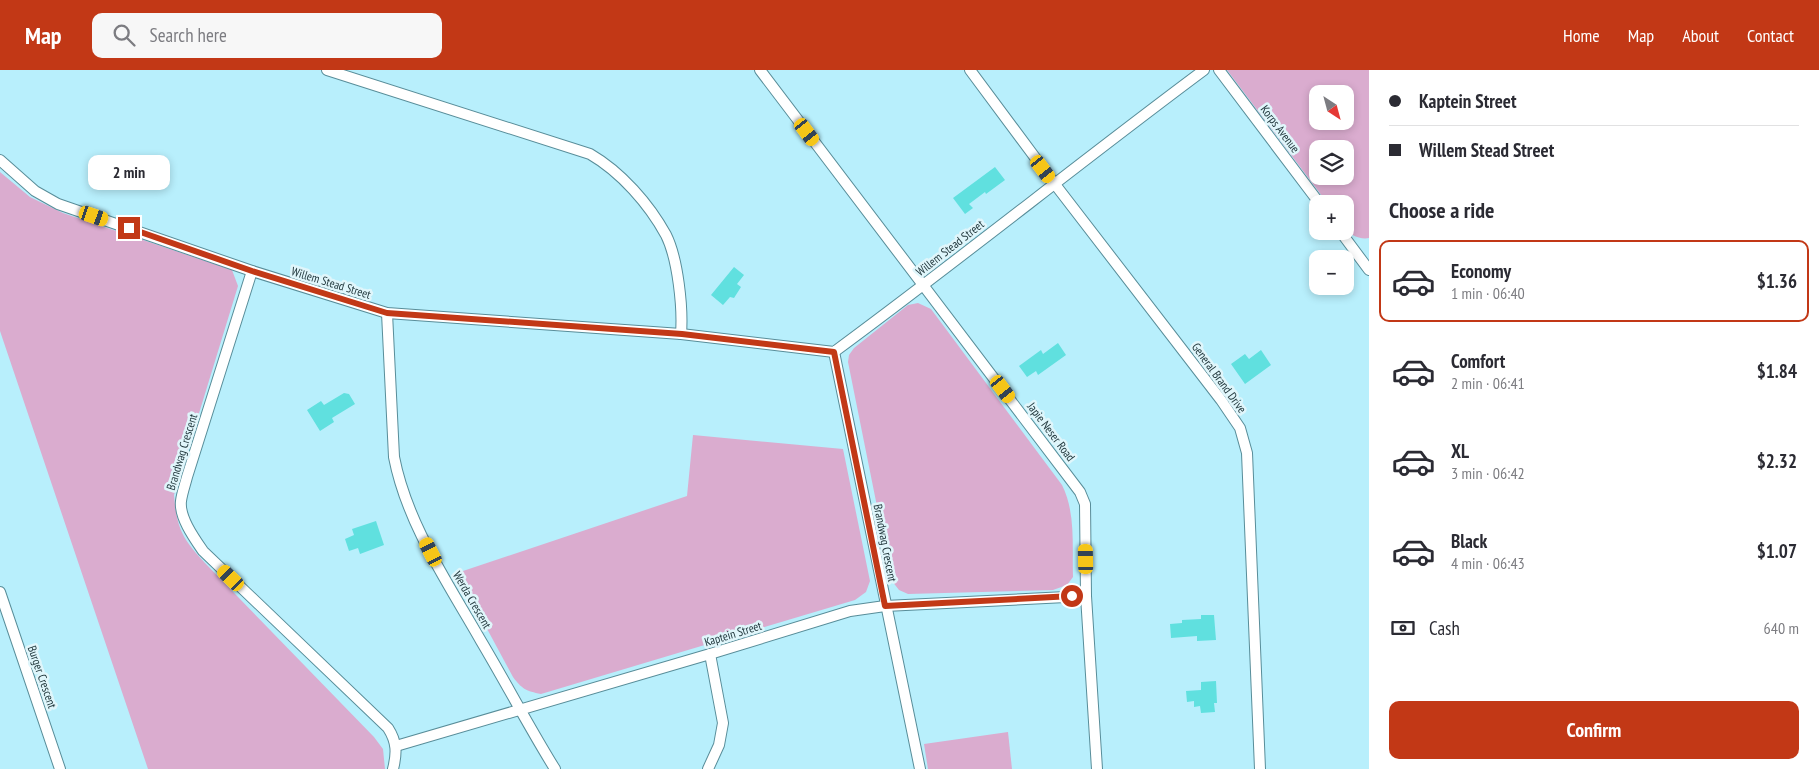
<!DOCTYPE html>
<html lang="en">
<head>
<meta charset="utf-8">
<style>
	:root { --surface:#fff; --page:#f7f7f7; --text:#2b2b33; --muted:#7c7c81; --line:#e1e1e2; --accent:#c23816 }
	body { margin:0; font-family:"PT Sans Narrow",sans-serif; background:var(--page); color:var(--text); height:100vh; display:flex; flex-direction:column; font-size:19px; white-space:nowrap }
	* { box-sizing:border-box; margin:0 }
	p { font-size:16px; color:var(--muted) }
	.icon { flex:none; width:28px; height:28px; fill:none; stroke:currentColor; stroke-width:2; stroke-linecap:round; stroke-linejoin:round }
	.map { position:relative; flex:1; overflow:hidden }
	.details { display:flex; flex-direction:column; background:var(--surface); width:450px }
	.details>* { flex:none }
	.hud { display:grid; align-content:center; height:110px; padding:0 20px; background:var(--surface) }
	.needle { width:32px; rotate:144deg }
	.controls { position:absolute; left:1309px; top:15px; display:grid; gap:10px }
	.controls a { display:grid; place-items:center; width:45px; height:45px; border-radius:10px; background:var(--surface); box-shadow:0 2px 8px #0003; font-size:25px }
	.end { position:absolute; width:22px; height:22px; margin:-11px; border:6px solid #c23816; background:#fff; box-shadow:0 0 0 2px #fff }
	.from { border-radius:50% }
	.bubble { position:absolute; height:35px; border-radius:10px; background:var(--surface); box-shadow:0 2px 8px #0003; font-size:16px; font-weight:800; line-height:35px; text-align:center }
	.car { position:absolute; width:15px; height:30px; margin:-15px -8px; border-radius:6px; box-shadow:0 0 4px 1px #0007; background:linear-gradient(#f5c518 24%,#345 0 40%,#f5c518 0 76%,#345 0 86%,#f5c518 0) }
	.hud b { display:flex; align-items:center; gap:18px; height:48px; font-size:19px }
	.hud b+b { border-top:1px solid var(--line) }
	.hud i { width:12px; height:12px; background:var(--text) }
	ul { padding:0; list-style:none }
	li { display:flex; align-items:center; gap:15px; height:82px; margin:0 10px 8px; padding:0 10px; border:2px solid transparent; border-radius:10px }
	li div { flex:1 }
	li b { display:block; font-size:19px }
	li em { font-style:normal; font-weight:800 }
	li.on { border-color:var(--accent) }
	li>.icon { width:45px; height:45px; stroke-width:1.5 }
	h2 { padding:0 20px; font-size:22px; line-height:60px }
	.pay { display:flex; align-items:center; gap:12px; height:55px; padding:0 20px; font-size:19px }
	.pay p { margin-inline-start:auto }
	.cta { display:flex; gap:10px; margin-top:auto; padding:10px 20px }
	.cta a { flex:1; height:58px; border-radius:10px; background:var(--accent); color:#fff; font-size:20px; font-weight:800; line-height:58px; text-align:center }
	header { display:flex; align-items:center; gap:30px; box-sizing:border-box; height:70px; padding:0 25px; background:var(--accent); color:#fff }
	header strong { font-size:24px }
	nav { display:flex; gap:28px; margin-inline-start:auto; font-size:18px }
	.search { width:350px; height:45px; background:var(--page); display:flex; align-items:center; gap:12px; box-sizing:border-box; padding:0 18px; border-radius:10px; color:var(--muted); font-size:19px }
	main { display:flex; flex:1; min-height:0 }
	.map>svg:first-child { display:block }
	.green { fill:#daaccf; fill-rule:evenodd }
	.building { fill:#60e0df }
	.lines { fill:none; stroke-linecap:round; stroke-linejoin:round }
	.street-casing { stroke:#588d99; stroke-width:12 }
	.street { stroke:#fff; stroke-width:10 }
	.route { stroke:#c23816; stroke-width:6 }
	.labels { text-anchor:middle; stroke-width:5; stroke-linejoin:round; paint-order:stroke }
	.street-label { font-size:12px; fill:#23393e; stroke:#e0f6fb }
</style>
</head>
<body>
<header>
<strong>Map</strong>
<div class="search"><svg class="icon" aria-label="search" viewBox="0 0 24 24"><circle cx="10" cy="10" r="6"/><path d="M15 15l6 6"/></svg>Search here</div>
<nav><a>Home</a><a>Map</a><a>About</a><a>Contact</a></nav>
</header>
<main>
<div class="map">
<svg width="1369" height="699" viewBox="0 0 1369 699">
	<rect width="100%" height="100%" fill="#b8effc"/>
	<g class="green">
		<path d="M1227,0H1369V168C1361,170 1347,165 1345,155C1343,149 1345,140 1345,134H1328ZM1318,24H1345V51H1318ZM1318,79H1345V106H1318Z"/>
		<path d="M0,102L30,127L63,143L232,200L238,216L174,425C177,459 182,468 205,493L374,667L383,679L385,699H148L0,261Z"/>
		<path d="M918,233L931,239L1062,415C1076,443 1072,476 1073,507L1067,515L1053,520L908,524L899,520L892,511L848,292L849,285L854,278L908,235Z"/>
		<path d="M693,365L843,379L870,511L866,522L855,530L541,624C526,621 522,619 513,607L457,503L687,426Z"/>
		<polygon points="1008,662 1012,699 928,699 924,674"/>
	</g>
	<g class="building">
		<polygon points="995,97 1005,110 986,124 985,122 969,134 973,138 965,144 953,128"/>
		<polygon points="734,197 744,205 737,214 741,217 734,228 730,227 723,235 711,225"/>
		<polygon points="1058,273 1066,285 1038,305 1036,301 1027,307 1019,296 1041,280 1043,284"/>
		<polygon points="1261,280 1271,295 1245,314 1231,294 1245,284 1249,289"/>
		<polygon points="344,323 349,324 355,334 332,348 334,352 320,361 307,340 321,331 324,335"/>
		<polygon points="376,451 384,475 360,484 358,478 349,481 345,469 354,465 352,459"/>
		<polygon points="1201,545 1214,545 1216,570 1197,571 1197,566 1171,568 1170,554 1182,553 1182,550 1201,549"/>
		<polygon points="1216,611 1217,633 1214,633 1215,642 1201,643 1200,636 1194,637 1194,631 1187,632 1186,621 1201,620 1201,612"/>
	</g>
	<g class="lines">
		<defs>
			<g id="street">
				<path d="M327,0L590,84C621,102 649,134 666,165C678,189 683,238 681,264"/>
				<polyline points="760,0 1080,422 1085,434 1086,526 1097,699"/>
				<polyline points="970,0 1054,113 1221,330 1240,358 1247,383 1260,699"/>
				<polyline points="1219,0 1320,134"/>
				<path d="M0,90L35,121L58,134L252,201L387,243L681,264L834,282C959,190 1079,93 1204,0"/>
				<polyline points="1340,161 1369,200"/>
				<path d="M252,201L187,407C185,415 182,423 181,431C179,447 194,468 203,481L388,658C397,672 397,683 393,699"/>
				<path d="M387,243L394,387C407,454 448,513 481,571C506,613 529,657 555,699"/>
				<polyline points="834,282 920,699"/>
				<polyline points="0,522 60,699"/>
				<polyline points="396,676 710,584 850,541 885,536 1086,526"/>
				<polyline points="708,699 719,675 723,653 710,584"/>
			</g>
		</defs>
		<use href="#street" class="street-casing"/>
		<use href="#street" class="street"/>
	</g>
	<g class="lines">
		<polyline class="route" points="129,158 252,201 387,243 682,264 834,282 885,536 1072,526"/>
	</g>
	<g class="labels">
		<g class="street-label">
			<text transform="translate(1280 59) rotate(53)" y="4">Korps Avenue</text>
			<text transform="translate(950 178) rotate(-38)" y="4">Willem Stead Street</text>
			<text transform="translate(331 213) rotate(17)" y="4">Willem Stead Street</text>
			<text transform="translate(1219 308) rotate(54)" y="4">General Brand Drive</text>
			<text transform="translate(1051 362) rotate(53)" y="4">Japie Neser Road</text>
			<text transform="translate(182 382) rotate(-73)" y="4">Brandwag Crescent</text>
			<text transform="translate(885 473) rotate(79)" y="4">Brandwag Crescent</text>
			<text transform="translate(472 530) rotate(60)" y="4">Werda Crescent</text>
			<text transform="translate(733 564) rotate(-17)" y="4">Kaptein Street</text>
			<text transform="translate(42 607) rotate(71)" y="4">Burger Crescent</text>
		</g>
	</g>
</svg>
<div class="controls">
<a><svg class="needle" viewBox="-14 -14 28 28"><path d="M0-13l5 13h-10z" fill="#e53935"/><path d="M0 13l5-13h-10z" fill="#7c7c81"/></svg></a>
<a><svg class="icon" aria-label="layers" viewBox="0 0 24 24"><path d="M12 4l9 5-9 5-9-5zM3 14l9 5 9-5"/></svg></a>
<a>+</a>
<a>−</a>
</div>
<i class="end from" style="left:1072px;top:526px"></i>
<i class="end" style="left:129px;top:158px"></i>
<div class="bubble" style="left:88px;top:85px;width:82px">2 min</div>
<i class="car" style="left:807px;top:62px;rotate:143deg"></i>
<i class="car" style="left:1043px;top:99px;rotate:143deg"></i>
<i class="car" style="left:94px;top:146px;rotate:109deg"></i>
<i class="car" style="left:1003px;top:319px;rotate:143deg"></i>
<i class="car" style="left:431px;top:482px;rotate:333deg"></i>
<i class="car" style="left:1086px;top:489px;rotate:359deg"></i>
<i class="car" style="left:231px;top:508px;rotate:314deg"></i>
</div>
<section class="details">
<div class="hud">
<b><i class="from"></i>Kaptein Street</b>
<b><i></i>Willem Stead Street</b>
</div>
<h2>Choose a ride</h2>
<ul>
<li class="on"><svg class="icon" aria-label="car" viewBox="0 0 24 24"><path d="M5 17H2v-5l4-1 3-4h7l3 4 3 1v5h-3M9 17h6M6 11h13"/><circle cx="7" cy="17" r="2"/><circle cx="17" cy="17" r="2"/></svg><div><b>Economy</b><p>1 min · 06:40</p></div><em>$1.36</em></li>
<li><svg class="icon" aria-label="car" viewBox="0 0 24 24"><path d="M5 17H2v-5l4-1 3-4h7l3 4 3 1v5h-3M9 17h6M6 11h13"/><circle cx="7" cy="17" r="2"/><circle cx="17" cy="17" r="2"/></svg><div><b>Comfort</b><p>2 min · 06:41</p></div><em>$1.84</em></li>
<li><svg class="icon" aria-label="car" viewBox="0 0 24 24"><path d="M5 17H2v-5l4-1 3-4h7l3 4 3 1v5h-3M9 17h6M6 11h13"/><circle cx="7" cy="17" r="2"/><circle cx="17" cy="17" r="2"/></svg><div><b>XL</b><p>3 min · 06:42</p></div><em>$2.32</em></li>
<li><svg class="icon" aria-label="car" viewBox="0 0 24 24"><path d="M5 17H2v-5l4-1 3-4h7l3 4 3 1v5h-3M9 17h6M6 11h13"/><circle cx="7" cy="17" r="2"/><circle cx="17" cy="17" r="2"/></svg><div><b>Black</b><p>4 min · 06:43</p></div><em>$1.07</em></li>
</ul>
<div class="pay"><svg class="icon" aria-label="cash" viewBox="0 0 24 24"><path d="M3 7h18v10H3z"/><circle cx="12" cy="12" r="2"/></svg>Cash<p>640 m</p></div>
<div class="cta"><a>Confirm</a></div>
</section>
</main>
</body>
</html>
